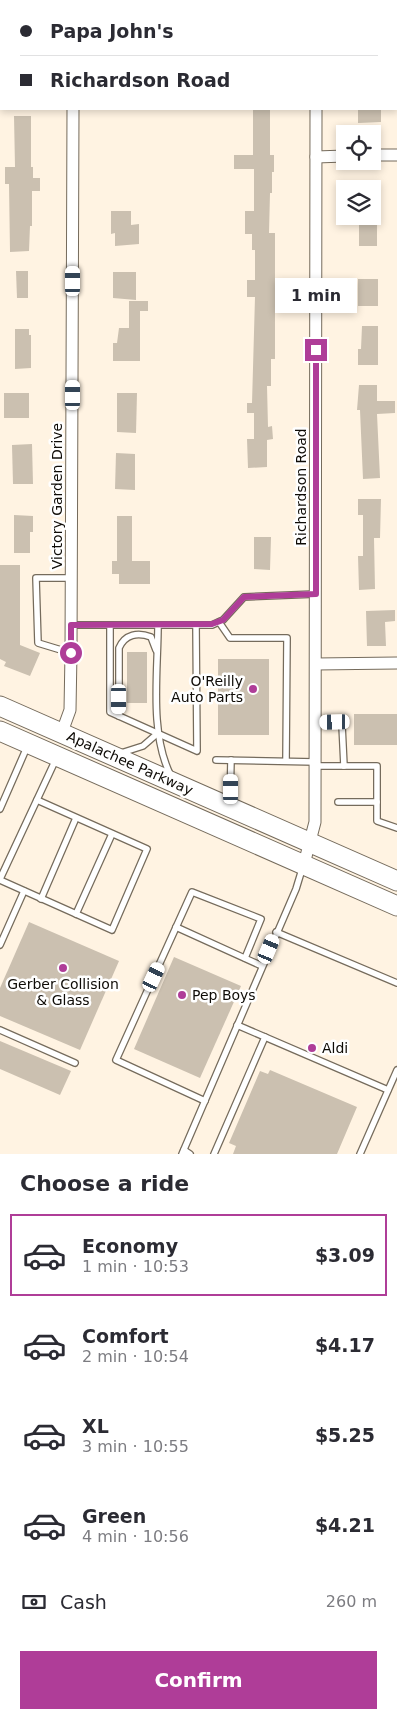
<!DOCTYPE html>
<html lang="en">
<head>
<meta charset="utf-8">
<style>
	:root { --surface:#fff; --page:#f7f7f7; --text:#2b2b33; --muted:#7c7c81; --line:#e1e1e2; --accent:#af3d98 }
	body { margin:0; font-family:"DejaVu Sans",sans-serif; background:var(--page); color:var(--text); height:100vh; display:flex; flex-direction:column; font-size:19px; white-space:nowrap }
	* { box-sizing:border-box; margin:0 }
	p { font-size:16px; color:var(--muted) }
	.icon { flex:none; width:28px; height:28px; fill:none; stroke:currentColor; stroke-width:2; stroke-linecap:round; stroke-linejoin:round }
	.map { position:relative; height:1154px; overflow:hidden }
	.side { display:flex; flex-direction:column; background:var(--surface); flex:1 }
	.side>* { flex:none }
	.hud { position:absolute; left:0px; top:0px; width:398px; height:110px; box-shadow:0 2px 8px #0003; display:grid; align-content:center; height:110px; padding:0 20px; background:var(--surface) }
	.controls { position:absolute; left:336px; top:125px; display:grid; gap:10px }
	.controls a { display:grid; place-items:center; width:45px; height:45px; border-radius:0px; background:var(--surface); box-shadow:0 2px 8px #0003; font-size:25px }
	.end { position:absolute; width:22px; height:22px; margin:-11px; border:6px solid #af3d98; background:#fff; box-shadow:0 0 0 2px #fff }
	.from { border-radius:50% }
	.bubble { position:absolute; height:35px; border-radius:0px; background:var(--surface); box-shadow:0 2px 8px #0003; font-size:16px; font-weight:700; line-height:35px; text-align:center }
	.car { position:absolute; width:15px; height:30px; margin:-15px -8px; border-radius:6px; box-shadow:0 0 4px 1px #0007; background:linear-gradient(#fff 24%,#345 0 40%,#fff 0 76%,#345 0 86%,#fff 0) }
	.hud b { display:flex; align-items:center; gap:18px; height:48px; font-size:19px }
	.hud b+b { border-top:1px solid var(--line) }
	.hud i { width:12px; height:12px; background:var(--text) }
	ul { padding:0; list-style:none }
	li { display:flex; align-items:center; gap:15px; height:82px; margin:0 10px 8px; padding:0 10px; border:2px solid transparent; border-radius:0px }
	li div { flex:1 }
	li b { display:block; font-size:19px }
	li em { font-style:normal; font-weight:700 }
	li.selected { border-color:var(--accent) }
	li>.icon { width:45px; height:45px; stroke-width:1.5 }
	h2 { padding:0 20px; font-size:22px; line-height:60px }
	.pay { display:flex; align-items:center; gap:12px; height:55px; padding:0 20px; font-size:19px }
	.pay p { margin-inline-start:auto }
	.primary-button { display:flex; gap:10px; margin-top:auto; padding:10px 20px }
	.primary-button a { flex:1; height:58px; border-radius:0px; background:var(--accent); color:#fff; font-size:20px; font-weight:700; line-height:58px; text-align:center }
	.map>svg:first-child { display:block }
	.building { fill:#cbc0b0 }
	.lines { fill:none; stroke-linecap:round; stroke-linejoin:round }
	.lane-casing { stroke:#756b5c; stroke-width:8 }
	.street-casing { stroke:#756b5c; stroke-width:13 }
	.primary-casing { stroke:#756b5c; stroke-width:21 }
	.lane { stroke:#fff; stroke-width:5.5 }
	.street { stroke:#fff; stroke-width:11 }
	.primary { stroke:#fff; stroke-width:19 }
	.route { stroke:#af3d98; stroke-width:6 }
	.poi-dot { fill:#af3d98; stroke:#fff; stroke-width:2 }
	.labels { text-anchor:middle; stroke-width:5; stroke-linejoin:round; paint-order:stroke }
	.street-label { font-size:14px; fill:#0e0b06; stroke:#fff }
	.poi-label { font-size:14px; fill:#0e0b06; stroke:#fff; text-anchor:start }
</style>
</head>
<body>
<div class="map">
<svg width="397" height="1154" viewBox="0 0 397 1154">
	<rect width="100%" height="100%" fill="#fff3e2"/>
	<g class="building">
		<polygon points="253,109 270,109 270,155 274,155 274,172 272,172 272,193 270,193 269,233 275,233 275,359 271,359 271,386 267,386 268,427 272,426 273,439 267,440 267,467 248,468 247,439 254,439 254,413 247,413 247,403 252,403 255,297 247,297 247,280 255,280 255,250 252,250 252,234 245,234 245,211 254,211 254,169 234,169 234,155 253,155"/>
		<polygon points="358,109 381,109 381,122 358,123"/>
		<polygon points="14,116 31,116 31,167 33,167 33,178 40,178 40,191 32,191 32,226 30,226 29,251 10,252 9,184 5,184 5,167 15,167"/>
		<polygon points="111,211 131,211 131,225 139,224 139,244 115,246 115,233 111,234"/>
		<rect x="359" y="216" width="18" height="30"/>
		<polygon points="16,271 28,271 28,298 17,298"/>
		<polygon points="113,272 136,272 136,300 113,298"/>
		<rect x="358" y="279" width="20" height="27"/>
		<polygon points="129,301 148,301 148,311 140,311 140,361 113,361 113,343 117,343 119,328 129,328"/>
		<polygon points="362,326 378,326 378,365 358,365 358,349 361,349"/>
		<polygon points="15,329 29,329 29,335 31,335 31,368 15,369"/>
		<polygon points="359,385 377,385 377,401 395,401 395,413 377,414 380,478 363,479 360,410 357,410"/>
		<rect x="4" y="393" width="25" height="25"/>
		<polygon points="117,393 137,393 136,433 117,432"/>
		<polygon points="32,444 33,484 13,484 12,445"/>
		<polygon points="116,453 135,454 135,490 115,489"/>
		<polygon points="358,499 381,499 380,538 374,538 375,589 359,590 358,556 363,556 363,515 358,515"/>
		<polygon points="14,515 33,516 33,532 30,532 30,553 14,553"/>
		<polygon points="117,516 132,516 132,561 150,561 150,584 119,584 119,574 112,574 112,561 117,561"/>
		<polygon points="254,537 271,537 270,570 254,569"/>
		<polygon points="0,565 20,565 20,645 40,653 30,676 4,666 6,662 0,659"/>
		<polygon points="395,610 395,621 385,622 386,646 367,646 366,611"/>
		<rect x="127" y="652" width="20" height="51"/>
		<rect x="218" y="659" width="51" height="76"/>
		<rect x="354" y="714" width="43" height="31"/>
		<polygon points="29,922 119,961 80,1050 0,1016 0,988"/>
		<polygon points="174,957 241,986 200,1078 134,1049"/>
		<polygon points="0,1041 71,1071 60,1095 0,1069"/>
		<polygon points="270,1070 357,1107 337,1154 233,1154 236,1146 229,1143 260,1071 268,1074"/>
	</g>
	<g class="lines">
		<defs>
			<g id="lane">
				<polyline points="219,622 230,638 287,638 286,761"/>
				<polyline points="71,625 212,625 223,620 244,597 316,594"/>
				<polyline points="110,625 110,712 197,751 196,625"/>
				<path d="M158,625C158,672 149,733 171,776"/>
				<polyline points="71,653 38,643 36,578 72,578"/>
				<path d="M119,716V648C125,634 138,632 151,637L156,650"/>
				<polyline points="316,723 335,722 342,725 344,766"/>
				<polyline points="121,753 143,746 158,733"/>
				<polyline points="216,760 316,762"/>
				<polyline points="316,766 377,766 377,821 397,828"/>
				<polyline points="338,802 377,802"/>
				<polyline points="230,803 231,760"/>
				<polyline points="0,809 27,747"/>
				<polyline points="0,879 56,759"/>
				<polyline points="0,880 112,930 147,849 37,800"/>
				<polyline points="41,899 76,818"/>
				<polyline points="76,914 112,834"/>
				<polyline points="176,927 262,966"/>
				<polyline points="276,932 397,983"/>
				<polyline points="0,945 24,891"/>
				<polyline points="237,1025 388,1090"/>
				<polyline points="0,1030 75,1063"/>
				<polyline points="205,1101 116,1060 192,892 261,919 245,958"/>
				<polyline points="184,1150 190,1154"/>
				<polyline points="182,1154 296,889 303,866"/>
				<polyline points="214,1154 265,1037"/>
				<polyline points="360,1154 397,1070"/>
			</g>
			<g id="street">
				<polyline points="72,0 72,1"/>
				<polyline points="316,1 316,0"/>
				<polyline points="372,155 397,155"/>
				<polyline points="316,157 345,156"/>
				<polyline points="316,664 397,663"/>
				<polyline points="62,732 70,710 71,653 73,109"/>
				<polyline points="304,864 315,822 316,109"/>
			</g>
			<g id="primary">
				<polyline points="0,706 397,881"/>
				<polyline points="0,731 397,906"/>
			</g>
		</defs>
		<use href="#lane" class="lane-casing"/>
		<use href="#street" class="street-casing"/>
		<use href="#primary" class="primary-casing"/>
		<use href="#lane" class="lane"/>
		<use href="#street" class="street"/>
		<use href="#primary" class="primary"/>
	</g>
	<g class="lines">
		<polyline class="route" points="71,653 71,625 212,624 223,620 244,597 316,594 316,350"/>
	</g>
	<g class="poi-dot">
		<circle cx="253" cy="689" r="5"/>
		<circle cx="63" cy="968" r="5"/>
		<circle cx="182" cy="995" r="5"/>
		<circle cx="312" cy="1048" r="5"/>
	</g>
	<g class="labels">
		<g class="street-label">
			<text transform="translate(301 487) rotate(-90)" y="5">Richardson Road</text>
			<text transform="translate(57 496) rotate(-90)" y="5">Victory Garden Drive</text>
			<text transform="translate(130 763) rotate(24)" y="5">Apalachee Parkway</text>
		</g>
		<g class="poi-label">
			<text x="243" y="686" text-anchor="end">O'Reilly<tspan x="243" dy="16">Auto Parts</tspan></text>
			<text x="63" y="989" text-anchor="middle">Gerber Collision<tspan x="63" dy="16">&amp; Glass</tspan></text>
			<text x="192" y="1000">Pep Boys</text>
			<text x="322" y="1053">Aldi</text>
		</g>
	</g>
</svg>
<div class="controls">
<a><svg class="icon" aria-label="locate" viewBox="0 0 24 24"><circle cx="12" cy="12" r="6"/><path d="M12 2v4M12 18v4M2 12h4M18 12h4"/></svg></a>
<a><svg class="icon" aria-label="layers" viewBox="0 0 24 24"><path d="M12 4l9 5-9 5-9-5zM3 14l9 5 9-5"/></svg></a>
</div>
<i class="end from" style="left:71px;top:653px"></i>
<i class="end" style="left:316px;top:350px"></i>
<div class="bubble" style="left:275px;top:278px;width:82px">1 min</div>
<i class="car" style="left:73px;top:281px;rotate:0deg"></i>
<i class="car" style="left:73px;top:395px;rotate:0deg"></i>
<i class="car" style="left:119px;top:699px;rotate:180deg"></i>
<i class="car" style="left:335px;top:722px;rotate:269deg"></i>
<i class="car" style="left:231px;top:789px;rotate:0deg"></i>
<i class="car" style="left:269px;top:949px;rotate:23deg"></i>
<i class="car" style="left:154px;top:977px;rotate:25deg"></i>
<div class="hud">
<b><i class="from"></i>Papa John's</b>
<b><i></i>Richardson Road</b>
</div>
</div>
<section class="side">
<h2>Choose a ride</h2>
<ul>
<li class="selected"><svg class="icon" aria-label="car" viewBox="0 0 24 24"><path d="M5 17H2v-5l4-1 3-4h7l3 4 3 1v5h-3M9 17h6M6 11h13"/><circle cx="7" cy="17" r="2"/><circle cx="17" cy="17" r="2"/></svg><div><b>Economy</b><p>1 min · 10:53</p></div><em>$3.09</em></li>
<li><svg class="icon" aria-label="car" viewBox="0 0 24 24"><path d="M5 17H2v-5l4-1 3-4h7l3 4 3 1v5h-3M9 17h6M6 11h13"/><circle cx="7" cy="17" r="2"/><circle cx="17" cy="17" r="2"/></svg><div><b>Comfort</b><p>2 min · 10:54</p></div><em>$4.17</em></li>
<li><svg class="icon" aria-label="car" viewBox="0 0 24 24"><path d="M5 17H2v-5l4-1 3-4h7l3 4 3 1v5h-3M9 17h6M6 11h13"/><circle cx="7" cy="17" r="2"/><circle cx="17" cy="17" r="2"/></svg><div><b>XL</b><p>3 min · 10:55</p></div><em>$5.25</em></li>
<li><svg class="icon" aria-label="car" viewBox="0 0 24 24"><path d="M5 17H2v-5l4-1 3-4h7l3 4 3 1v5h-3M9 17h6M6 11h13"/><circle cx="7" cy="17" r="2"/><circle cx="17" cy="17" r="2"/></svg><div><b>Green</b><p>4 min · 10:56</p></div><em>$4.21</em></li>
</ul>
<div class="pay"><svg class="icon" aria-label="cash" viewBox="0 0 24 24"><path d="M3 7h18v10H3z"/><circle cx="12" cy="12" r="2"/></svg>Cash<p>260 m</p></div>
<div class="primary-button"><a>Confirm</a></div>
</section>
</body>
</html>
